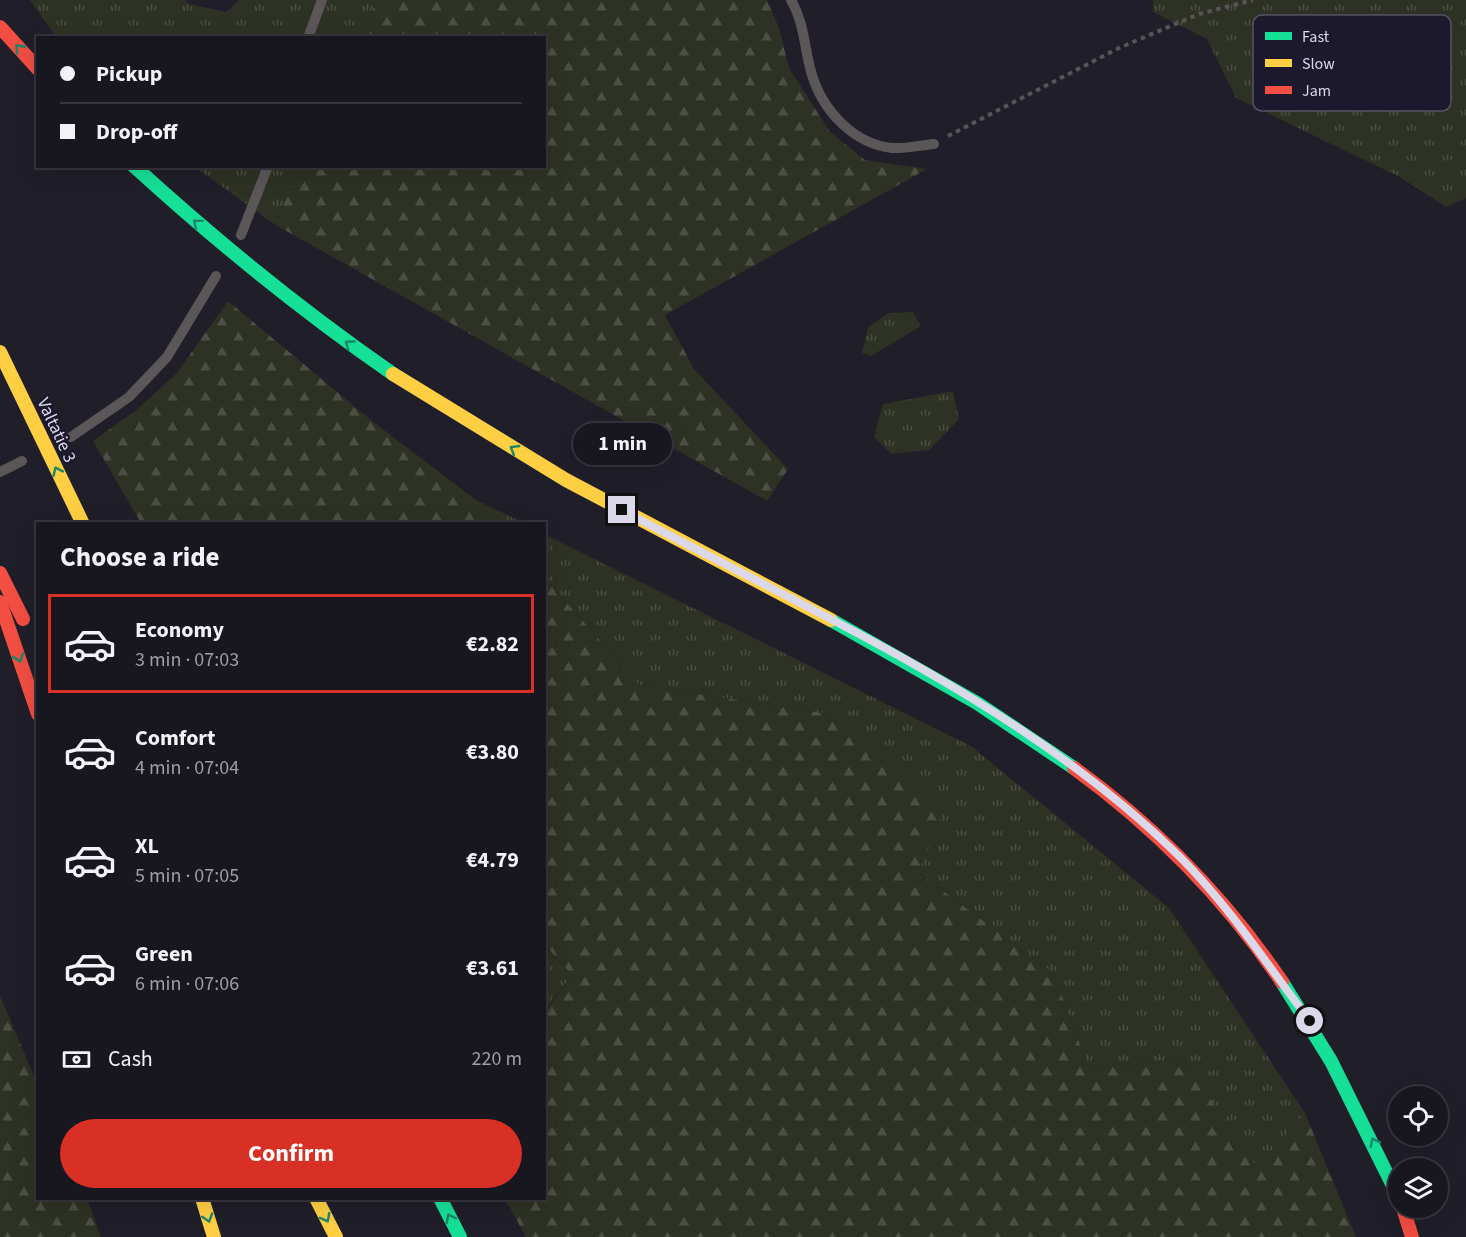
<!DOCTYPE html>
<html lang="en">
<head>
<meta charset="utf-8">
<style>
	:root { --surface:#18161f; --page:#25232c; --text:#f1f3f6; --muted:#9f9fa4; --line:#36353d; --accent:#d93025 }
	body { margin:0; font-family:"Source Sans 3",sans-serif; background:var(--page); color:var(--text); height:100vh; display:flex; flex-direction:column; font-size:22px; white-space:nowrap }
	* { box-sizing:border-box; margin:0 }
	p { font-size:20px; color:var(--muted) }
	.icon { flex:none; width:33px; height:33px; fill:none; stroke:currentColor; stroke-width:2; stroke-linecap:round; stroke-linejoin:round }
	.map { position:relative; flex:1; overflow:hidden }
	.details { position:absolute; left:36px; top:522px; width:510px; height:678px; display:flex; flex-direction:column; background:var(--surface); border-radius:0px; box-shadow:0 6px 24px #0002,0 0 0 2px var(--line) }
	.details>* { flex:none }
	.guide { position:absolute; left:36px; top:36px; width:510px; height:132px; border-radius:0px; box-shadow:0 6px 24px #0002,0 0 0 2px var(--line); display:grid; align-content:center; height:132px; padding:0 24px; background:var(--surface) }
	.controls { position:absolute; left:1388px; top:1086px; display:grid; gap:12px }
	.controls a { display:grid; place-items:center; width:60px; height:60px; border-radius:50%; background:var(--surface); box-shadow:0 6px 24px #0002,0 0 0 2px var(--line); font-size:30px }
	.end { position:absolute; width:27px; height:27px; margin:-14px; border:8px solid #dbd9e9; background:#111; box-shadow:0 0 0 3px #111 }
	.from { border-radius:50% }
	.bubble { position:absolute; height:42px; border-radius:21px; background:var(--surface); box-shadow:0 6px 24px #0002,0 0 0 2px var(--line); font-size:20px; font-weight:700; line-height:42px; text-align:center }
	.guide b { display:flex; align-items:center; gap:21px; height:57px; font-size:22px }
	.guide b+b { border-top:2px solid var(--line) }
	.guide i { width:15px; height:15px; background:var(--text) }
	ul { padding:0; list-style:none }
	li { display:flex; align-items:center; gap:18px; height:99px; margin:0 12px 9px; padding:0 12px; border:3px solid transparent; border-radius:0px }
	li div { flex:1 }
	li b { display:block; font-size:22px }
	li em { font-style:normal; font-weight:700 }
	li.on { border-color:var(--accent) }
	li>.icon { width:54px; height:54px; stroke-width:1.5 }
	h2 { padding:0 24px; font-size:27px; line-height:72px }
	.pay { display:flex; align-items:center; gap:15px; height:66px; padding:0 24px; font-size:22px }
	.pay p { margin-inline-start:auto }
	.cta { display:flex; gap:12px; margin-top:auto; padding:12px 24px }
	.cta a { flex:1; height:69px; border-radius:36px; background:var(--accent); color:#fff; font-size:24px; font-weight:700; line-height:69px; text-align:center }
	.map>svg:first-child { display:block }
	.grass { fill:url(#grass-tufts) }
	.forest { fill:url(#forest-firs) }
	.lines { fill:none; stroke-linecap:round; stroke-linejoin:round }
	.path { stroke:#585559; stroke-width:4; stroke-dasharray:4.5 4.5; stroke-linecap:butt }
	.lane { stroke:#5b5657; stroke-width:10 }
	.fast { stroke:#16e098; stroke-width:14 }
	.slow { stroke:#ffcf43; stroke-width:14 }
	.jam { stroke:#f24e42; stroke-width:14 }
	.oneway { stroke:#198668 }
	.route { stroke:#dbd9e9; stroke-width:8 }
	.labels { text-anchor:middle; stroke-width:5; stroke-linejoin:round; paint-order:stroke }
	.street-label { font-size:18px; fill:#dbd9e9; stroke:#1c192e }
	.key { fill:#1c192e; stroke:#555366; stroke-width:1.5 }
	.key-label { font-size:16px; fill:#dbd9e9 }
</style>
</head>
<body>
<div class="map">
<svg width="1466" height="1237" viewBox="0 0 1466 1237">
	<defs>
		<pattern id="grass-tufts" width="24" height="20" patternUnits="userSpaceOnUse" patternTransform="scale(1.5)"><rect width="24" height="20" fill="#2d3224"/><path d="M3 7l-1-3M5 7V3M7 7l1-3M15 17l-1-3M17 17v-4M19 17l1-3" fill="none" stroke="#4b4f44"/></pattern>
		<pattern id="forest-firs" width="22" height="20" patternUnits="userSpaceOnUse" patternTransform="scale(1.5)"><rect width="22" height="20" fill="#2d3224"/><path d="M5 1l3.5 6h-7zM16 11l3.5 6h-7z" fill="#4b4f44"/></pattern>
	</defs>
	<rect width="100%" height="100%" fill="#201e29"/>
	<g class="grass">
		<polygon points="30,0 185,0 189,4 226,12 239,0 377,0 360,38 56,37"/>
		<polygon points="1153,0 1466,0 1466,198 1446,207 1400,177 1236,98 1207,39 1153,12"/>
		<polygon points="195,167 301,167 274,224"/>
		<polygon points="913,312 921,326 871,356 862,353 868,327 889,313"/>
		<polygon points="953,391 959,419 929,450 891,454 874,437 883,404"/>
		<polygon points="476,500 524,523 497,523"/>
		<polygon points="544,534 971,746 1169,908 1305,1113 1257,1169 1184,1059 1089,1069 1054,974 918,872 830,714 639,685 545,578"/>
		<polygon points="544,945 572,975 546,1009 544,1007"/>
	</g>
	<g class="forest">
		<polygon points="377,0 767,0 779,28 789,68 830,132 865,160 927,169 665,315 694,369 788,469 767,501 274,224 301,167 544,166 544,38 360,37"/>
		<polygon points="228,301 372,421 476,500 497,523 141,523 93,441 135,411 176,374"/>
		<polygon points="545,578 639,685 830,714 944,811 918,872 1054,974 1089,1069 1184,1059 1257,1168 1305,1113 1356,1237 526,1237 505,1199 544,1198 545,1007 547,1009 572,975 545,945"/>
		<polygon points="0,996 37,1083 38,1198 87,1199 101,1237 0,1237"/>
	</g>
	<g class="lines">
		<polyline class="path" points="948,136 1119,48 1199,14 1253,0"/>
		<g class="lane">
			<path d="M791,0C805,24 804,49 812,75C823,111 854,144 892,148C905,149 921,145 934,144"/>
			<polyline points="308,38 322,0"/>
			<polyline points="241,235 268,166"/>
			<polyline points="71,437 129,397 167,357 216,276"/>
			<polyline points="0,472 22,461"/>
		</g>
		<g class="fast">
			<path d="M134,166C216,241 301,310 393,374"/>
			<polyline points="831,620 977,703 1074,768"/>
			<polyline points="1282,982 1331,1061 1398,1196"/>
			<polyline points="440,1198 460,1237"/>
		</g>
		<g class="slow">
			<polyline points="0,352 83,524"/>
			<polyline points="393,374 566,480 831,620"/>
			<polyline points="202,1198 214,1237"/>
			<polyline points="316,1198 336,1237"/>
		</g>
		<g class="jam">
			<polyline points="0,27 38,69"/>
			<polyline points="0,573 23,619"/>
			<polyline points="0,602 38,714"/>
			<path d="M1074,768C1155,827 1226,899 1282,982"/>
			<polyline points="1403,1208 1412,1237"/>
		</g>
	</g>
	<defs><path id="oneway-chevron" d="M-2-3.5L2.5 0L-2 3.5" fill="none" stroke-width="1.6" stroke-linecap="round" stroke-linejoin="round" transform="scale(1.5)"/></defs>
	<g class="oneway">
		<use href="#oneway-chevron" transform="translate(19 48) rotate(-132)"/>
		<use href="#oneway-chevron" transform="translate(197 223) rotate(-140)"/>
		<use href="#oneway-chevron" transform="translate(349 344) rotate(-144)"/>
		<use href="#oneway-chevron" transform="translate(514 449) rotate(-149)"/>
		<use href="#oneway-chevron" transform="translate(57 471) rotate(-115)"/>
		<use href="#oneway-chevron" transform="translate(19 658) rotate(71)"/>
		<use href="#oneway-chevron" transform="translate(1374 1142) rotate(-116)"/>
		<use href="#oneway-chevron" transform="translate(208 1218) rotate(73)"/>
		<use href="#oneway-chevron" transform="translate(326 1218) rotate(62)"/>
		<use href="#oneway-chevron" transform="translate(450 1218) rotate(-117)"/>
	</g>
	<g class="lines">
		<path class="route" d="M622,510C814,614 1023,702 1180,857C1229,906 1268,966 1310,1021"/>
	</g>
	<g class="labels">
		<g class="street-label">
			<text transform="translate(57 430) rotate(65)" y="6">Valtatie 3</text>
		</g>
	</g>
	<rect x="1253" y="15" width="198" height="96" rx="9" class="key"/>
	<rect x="1265" y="32" width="27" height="8" fill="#16e098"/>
	<rect x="1265" y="59" width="27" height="8" fill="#ffcf43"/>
	<rect x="1265" y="86" width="27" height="8" fill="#f24e42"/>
	<g class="key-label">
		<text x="1302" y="42">Fast</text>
		<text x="1302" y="69">Slow</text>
		<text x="1302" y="96">Jam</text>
	</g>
</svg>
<div class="controls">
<a><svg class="icon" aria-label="locate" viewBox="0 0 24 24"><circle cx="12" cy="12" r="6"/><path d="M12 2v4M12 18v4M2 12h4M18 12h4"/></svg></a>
<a><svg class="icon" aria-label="layers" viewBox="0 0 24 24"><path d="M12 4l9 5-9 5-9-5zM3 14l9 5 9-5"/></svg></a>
</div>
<i class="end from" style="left:1310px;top:1021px"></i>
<i class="end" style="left:622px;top:510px"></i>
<div class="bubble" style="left:573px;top:423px;width:99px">1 min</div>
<div class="guide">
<b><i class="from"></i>Pickup</b>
<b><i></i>Drop-off</b>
</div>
<section class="details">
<h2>Choose a ride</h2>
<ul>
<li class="on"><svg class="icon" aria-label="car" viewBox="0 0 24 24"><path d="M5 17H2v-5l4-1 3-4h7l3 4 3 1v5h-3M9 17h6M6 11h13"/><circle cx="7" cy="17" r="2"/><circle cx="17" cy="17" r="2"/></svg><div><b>Economy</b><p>3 min · 07:03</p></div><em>€2.82</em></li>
<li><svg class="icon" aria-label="car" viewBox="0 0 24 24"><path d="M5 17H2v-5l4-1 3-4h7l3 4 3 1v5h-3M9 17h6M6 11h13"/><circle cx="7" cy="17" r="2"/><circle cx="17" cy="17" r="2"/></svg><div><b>Comfort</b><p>4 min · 07:04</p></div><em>€3.80</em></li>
<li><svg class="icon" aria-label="car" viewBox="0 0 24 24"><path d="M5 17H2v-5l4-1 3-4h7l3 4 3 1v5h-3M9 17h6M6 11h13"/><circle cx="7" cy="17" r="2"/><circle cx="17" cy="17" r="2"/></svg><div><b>XL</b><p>5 min · 07:05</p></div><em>€4.79</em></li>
<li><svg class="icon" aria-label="car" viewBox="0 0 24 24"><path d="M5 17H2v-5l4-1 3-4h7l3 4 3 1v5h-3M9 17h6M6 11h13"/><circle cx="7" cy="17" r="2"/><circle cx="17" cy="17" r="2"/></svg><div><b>Green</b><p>6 min · 07:06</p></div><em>€3.61</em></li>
</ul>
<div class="pay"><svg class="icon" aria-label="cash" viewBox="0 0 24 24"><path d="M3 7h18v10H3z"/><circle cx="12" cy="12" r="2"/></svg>Cash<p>220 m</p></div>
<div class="cta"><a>Confirm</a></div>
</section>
</div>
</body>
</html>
